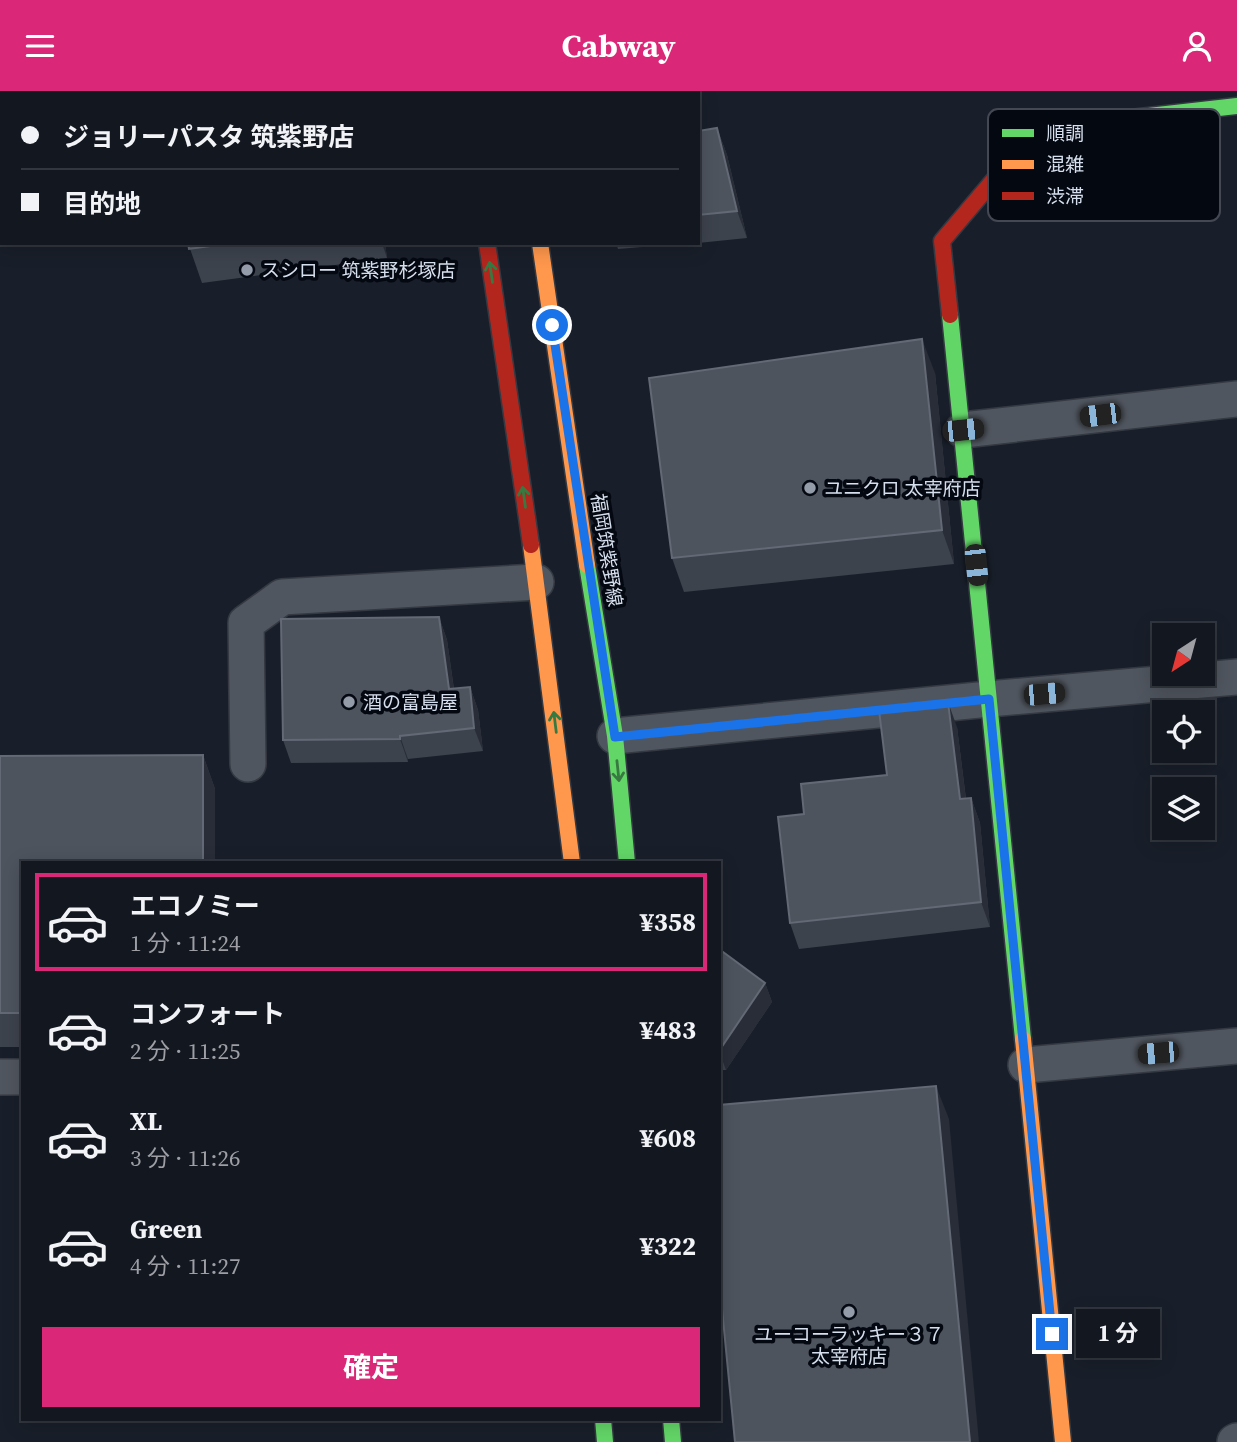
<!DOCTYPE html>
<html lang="ja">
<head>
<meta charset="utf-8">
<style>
	:root { --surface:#131720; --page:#20242d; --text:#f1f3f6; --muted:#9d9fa5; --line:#32363e; --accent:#db2777 }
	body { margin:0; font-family:"Source Serif 4","Noto Sans JP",serif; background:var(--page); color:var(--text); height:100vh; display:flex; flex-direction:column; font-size:26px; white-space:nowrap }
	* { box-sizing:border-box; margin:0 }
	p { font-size:23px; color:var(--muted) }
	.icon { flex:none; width:38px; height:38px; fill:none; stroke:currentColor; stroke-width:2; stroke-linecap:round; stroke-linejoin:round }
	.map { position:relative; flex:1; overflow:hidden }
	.details { position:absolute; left:21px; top:770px; width:700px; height:560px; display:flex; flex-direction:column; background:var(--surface); border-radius:0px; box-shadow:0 4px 18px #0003,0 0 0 2px var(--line) }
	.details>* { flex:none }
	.top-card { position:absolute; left:0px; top:0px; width:700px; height:154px; box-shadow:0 4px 18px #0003,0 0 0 2px var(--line); display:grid; align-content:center; height:154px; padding:0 21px; background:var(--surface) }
	.needle { width:46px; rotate:216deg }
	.fabs { position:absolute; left:1152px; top:532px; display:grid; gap:14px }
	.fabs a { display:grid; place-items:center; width:63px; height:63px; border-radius:0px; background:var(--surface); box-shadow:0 4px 18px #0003,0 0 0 2px var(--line); font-size:35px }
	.end { position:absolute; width:32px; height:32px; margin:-16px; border:9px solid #1a73e8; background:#fff; box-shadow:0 0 0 4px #fff }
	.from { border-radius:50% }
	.bubble { position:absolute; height:49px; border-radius:0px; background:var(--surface); box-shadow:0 4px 18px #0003,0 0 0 2px var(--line); font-size:23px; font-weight:700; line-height:49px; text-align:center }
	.car { position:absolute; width:21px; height:42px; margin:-21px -10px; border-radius:9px; box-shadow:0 0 5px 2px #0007; background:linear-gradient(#222 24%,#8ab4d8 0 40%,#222 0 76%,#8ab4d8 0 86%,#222 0) }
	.top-card b { display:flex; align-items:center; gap:24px; height:66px; font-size:26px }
	.top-card b+b { border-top:2px solid var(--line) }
	.top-card i { width:18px; height:18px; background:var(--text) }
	ul { padding:12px 0 0; list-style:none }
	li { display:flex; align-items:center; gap:21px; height:98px; margin:0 14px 10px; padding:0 7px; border:4px solid transparent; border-radius:0px }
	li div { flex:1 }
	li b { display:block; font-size:26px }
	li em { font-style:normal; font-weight:700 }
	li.active { border-color:var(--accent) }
	li>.icon { width:63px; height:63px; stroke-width:1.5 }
	.action { display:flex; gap:14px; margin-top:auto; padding:14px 21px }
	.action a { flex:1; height:80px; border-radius:0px; background:var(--accent); color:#fff; font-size:28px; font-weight:700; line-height:80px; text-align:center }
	header { display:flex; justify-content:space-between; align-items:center; height:91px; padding:0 21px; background:var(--accent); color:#fff; font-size:32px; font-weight:700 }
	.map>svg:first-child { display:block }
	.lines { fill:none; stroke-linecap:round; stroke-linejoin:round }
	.street-casing { stroke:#343942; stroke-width:38 }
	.fast-casing { stroke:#343942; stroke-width:19 }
	.slow-casing { stroke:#343942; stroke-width:19 }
	.jam-casing { stroke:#343942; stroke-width:19 }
	.street { stroke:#50565f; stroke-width:35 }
	.fast { stroke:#63d668; stroke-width:16 }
	.slow { stroke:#ff974d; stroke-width:16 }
	.jam { stroke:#b3261e; stroke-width:16 }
	.wall { fill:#3d434d }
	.shaded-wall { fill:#282d38 }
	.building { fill:#4e545e; stroke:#636975; stroke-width:2 }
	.oneway { stroke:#387941 }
	.route { stroke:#1a73e8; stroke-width:9 }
	.poi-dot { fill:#949ca9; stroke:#040811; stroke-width:2.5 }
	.labels { text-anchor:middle; stroke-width:7; stroke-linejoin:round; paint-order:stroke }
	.poi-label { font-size:19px; fill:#d6dfed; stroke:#040811; text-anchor:start }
	.street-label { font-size:19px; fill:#d6dfed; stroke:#040811 }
	.key { fill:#040811; stroke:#434853; stroke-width:2 }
	.key-label { font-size:19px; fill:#d6dfed }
</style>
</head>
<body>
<header><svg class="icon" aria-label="menu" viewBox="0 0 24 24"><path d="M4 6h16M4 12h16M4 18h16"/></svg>Cabway<svg class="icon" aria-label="person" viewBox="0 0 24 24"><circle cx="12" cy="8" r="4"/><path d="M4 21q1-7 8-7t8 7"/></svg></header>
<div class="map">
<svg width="1237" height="1351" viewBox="0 0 1237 1351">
	<rect width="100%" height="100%" fill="#191f2a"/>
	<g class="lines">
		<defs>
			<g id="street">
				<polyline points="963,339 1237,308"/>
				<polyline points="615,645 989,608 1237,586"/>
				<polyline points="248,673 246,532 282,506 536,491"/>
				<polyline points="1026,974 1237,955"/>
				<polyline points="0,986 23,986"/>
				<polyline points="1235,1351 1237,1350"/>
			</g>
			<g id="fast">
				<polyline points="464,0 464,2"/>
				<polyline points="1131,27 1237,15"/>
				<polyline points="950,224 1023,948"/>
				<polyline points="587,474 615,645 627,772"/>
				<polyline points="603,1328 605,1351"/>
				<polyline points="671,1328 673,1351"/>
			</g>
			<g id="slow">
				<polyline points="540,152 587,474"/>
				<polyline points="531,454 572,772"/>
				<polyline points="1023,948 1063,1351"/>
			</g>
			<g id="jam">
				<polyline points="517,0 518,2"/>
				<polyline points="487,152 531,454"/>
				<polyline points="950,224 942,150 1037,38 1131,27"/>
			</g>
		</defs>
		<use href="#street" class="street-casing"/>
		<use href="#fast" class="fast-casing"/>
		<use href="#slow" class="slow-casing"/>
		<use href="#jam" class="jam-casing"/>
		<use href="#street" class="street"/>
		<use href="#fast" class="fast"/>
		<use href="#slow" class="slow"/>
		<use href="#jam" class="jam"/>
	</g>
	<g class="wall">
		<polygon points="717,37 727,64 747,147 698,152 698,40"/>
		<polygon points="188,152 385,152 387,167 202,192"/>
		<polygon points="616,152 690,152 618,158"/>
		<polygon points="935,282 954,473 684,501 672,467"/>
		<polygon points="439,526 447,549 454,598 470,596 478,619 483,660 408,668 408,671 291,672 283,649"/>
		<polygon points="957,636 966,708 971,707 980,732 990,836 799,858 790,832 804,723 887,684"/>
		<polygon points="203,664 215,698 23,772 23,956 0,956 0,665"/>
		<polygon points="719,858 765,892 772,911 726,979 719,979"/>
	</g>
	<g class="shaded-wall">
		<polygon points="717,37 727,64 747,147 737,120"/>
		<polygon points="382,152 385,152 387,167"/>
		<polygon points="922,248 935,282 954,473 942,439"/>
		<polygon points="439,526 447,549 457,621 449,598"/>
		<polygon points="470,596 478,619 483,660 474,637"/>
		<polygon points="948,611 957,636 969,733 960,708"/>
		<polygon points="400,645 408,668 408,671 400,648"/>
		<polygon points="203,664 215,698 215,772 203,772"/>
		<polygon points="971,707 980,732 990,836 981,811"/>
		<polygon points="765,892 772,911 726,979 719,960"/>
		<polygon points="936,995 949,1028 979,1351 970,1351"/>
	</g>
	<g class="building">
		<rect x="191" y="0" width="189" height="2"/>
		<polygon points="717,37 737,120 698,124 698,40"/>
		<polygon points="188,152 233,152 189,158"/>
		<polygon points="922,248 942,439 672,467 649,287"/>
		<polygon points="439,526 449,598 470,596 474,637 400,645 400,648 283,649 281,528"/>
		<polygon points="948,611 960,708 971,707 981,811 790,832 778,726 804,723 801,693 887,684 879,619"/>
		<polygon points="203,664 203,772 23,772 23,922 0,922 0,665"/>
		<polygon points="719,858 765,892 719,960"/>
		<polygon points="936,995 970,1351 735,1351 719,1187 719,1014"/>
	</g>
	<defs><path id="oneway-shaft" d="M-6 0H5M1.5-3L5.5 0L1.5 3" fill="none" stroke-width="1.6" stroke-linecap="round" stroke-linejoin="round" transform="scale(1.75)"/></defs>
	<g class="oneway">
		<use href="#oneway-shaft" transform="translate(491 181) rotate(-98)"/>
		<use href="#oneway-shaft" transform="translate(524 406) rotate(-98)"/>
		<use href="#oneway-shaft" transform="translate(555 631) rotate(-97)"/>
		<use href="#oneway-shaft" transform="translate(618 680) rotate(84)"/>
	</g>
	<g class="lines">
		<polyline class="route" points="552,234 615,646 989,608 1052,1243"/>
	</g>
	<g class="poi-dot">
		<circle cx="247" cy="179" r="7"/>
		<circle cx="810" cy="397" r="7"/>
		<circle cx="349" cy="611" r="7"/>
		<circle cx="849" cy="1221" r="7"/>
	</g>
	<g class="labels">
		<g class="poi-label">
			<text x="261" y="186">スシロー 筑紫野杉塚店</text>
			<text x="824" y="404">ユニクロ 太宰府店</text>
			<text x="363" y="618">酒の富島屋</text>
			<text x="849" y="1250" text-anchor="middle">ユーコーラッキー３７<tspan x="849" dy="22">太宰府店</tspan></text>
		</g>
		<g class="street-label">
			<text transform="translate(607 459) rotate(81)" y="7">福岡筑紫野線</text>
		</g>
	</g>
	<rect x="988" y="18" width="232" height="112" rx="10" class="key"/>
	<rect x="1002" y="38" width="32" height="8" fill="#63d668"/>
	<rect x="1002" y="69" width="32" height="9" fill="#ff974d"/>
	<rect x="1002" y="101" width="32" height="8" fill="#b3261e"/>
	<g class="key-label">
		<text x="1046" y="49">順調</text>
		<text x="1046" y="80">混雑</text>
		<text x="1046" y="112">渋滞</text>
	</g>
</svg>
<div class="fabs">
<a><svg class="needle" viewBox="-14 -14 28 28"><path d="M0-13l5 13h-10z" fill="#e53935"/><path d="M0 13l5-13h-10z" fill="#9d9fa5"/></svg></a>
<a><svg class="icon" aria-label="locate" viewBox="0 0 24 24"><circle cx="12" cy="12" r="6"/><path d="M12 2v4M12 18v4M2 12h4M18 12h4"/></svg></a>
<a><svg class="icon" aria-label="layers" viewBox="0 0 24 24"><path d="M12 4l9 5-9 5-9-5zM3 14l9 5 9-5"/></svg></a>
</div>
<i class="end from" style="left:552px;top:234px"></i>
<i class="end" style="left:1052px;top:1243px"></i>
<div class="bubble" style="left:1076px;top:1218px;width:84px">1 分</div>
<i class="car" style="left:1100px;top:324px;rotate:263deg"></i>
<i class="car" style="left:963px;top:339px;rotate:84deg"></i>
<i class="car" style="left:976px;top:474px;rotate:174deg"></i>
<i class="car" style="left:1044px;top:603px;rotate:85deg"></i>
<i class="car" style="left:1158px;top:962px;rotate:265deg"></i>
<div class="top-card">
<b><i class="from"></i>ジョリーパスタ 筑紫野店</b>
<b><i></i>目的地</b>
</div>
<section class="details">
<ul>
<li class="active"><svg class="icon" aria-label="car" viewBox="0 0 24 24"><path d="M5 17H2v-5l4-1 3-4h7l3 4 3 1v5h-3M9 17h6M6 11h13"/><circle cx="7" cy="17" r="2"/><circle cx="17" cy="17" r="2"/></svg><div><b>エコノミー</b><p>1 分 · 11:24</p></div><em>¥358</em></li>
<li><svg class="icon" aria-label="car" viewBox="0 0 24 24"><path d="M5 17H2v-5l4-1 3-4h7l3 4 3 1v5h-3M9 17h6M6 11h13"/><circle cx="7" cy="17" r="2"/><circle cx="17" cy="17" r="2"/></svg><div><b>コンフォート</b><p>2 分 · 11:25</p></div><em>¥483</em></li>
<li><svg class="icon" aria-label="car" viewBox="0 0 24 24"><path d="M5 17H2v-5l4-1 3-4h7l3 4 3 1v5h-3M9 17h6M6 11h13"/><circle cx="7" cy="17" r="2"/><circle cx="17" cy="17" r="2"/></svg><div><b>XL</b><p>3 分 · 11:26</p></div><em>¥608</em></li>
<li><svg class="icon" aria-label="car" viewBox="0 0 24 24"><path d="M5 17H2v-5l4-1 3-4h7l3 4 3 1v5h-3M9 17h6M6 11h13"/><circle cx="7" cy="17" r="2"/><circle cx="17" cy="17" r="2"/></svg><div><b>Green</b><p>4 分 · 11:27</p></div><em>¥322</em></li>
</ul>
<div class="action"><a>確定</a></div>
</section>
</div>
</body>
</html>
